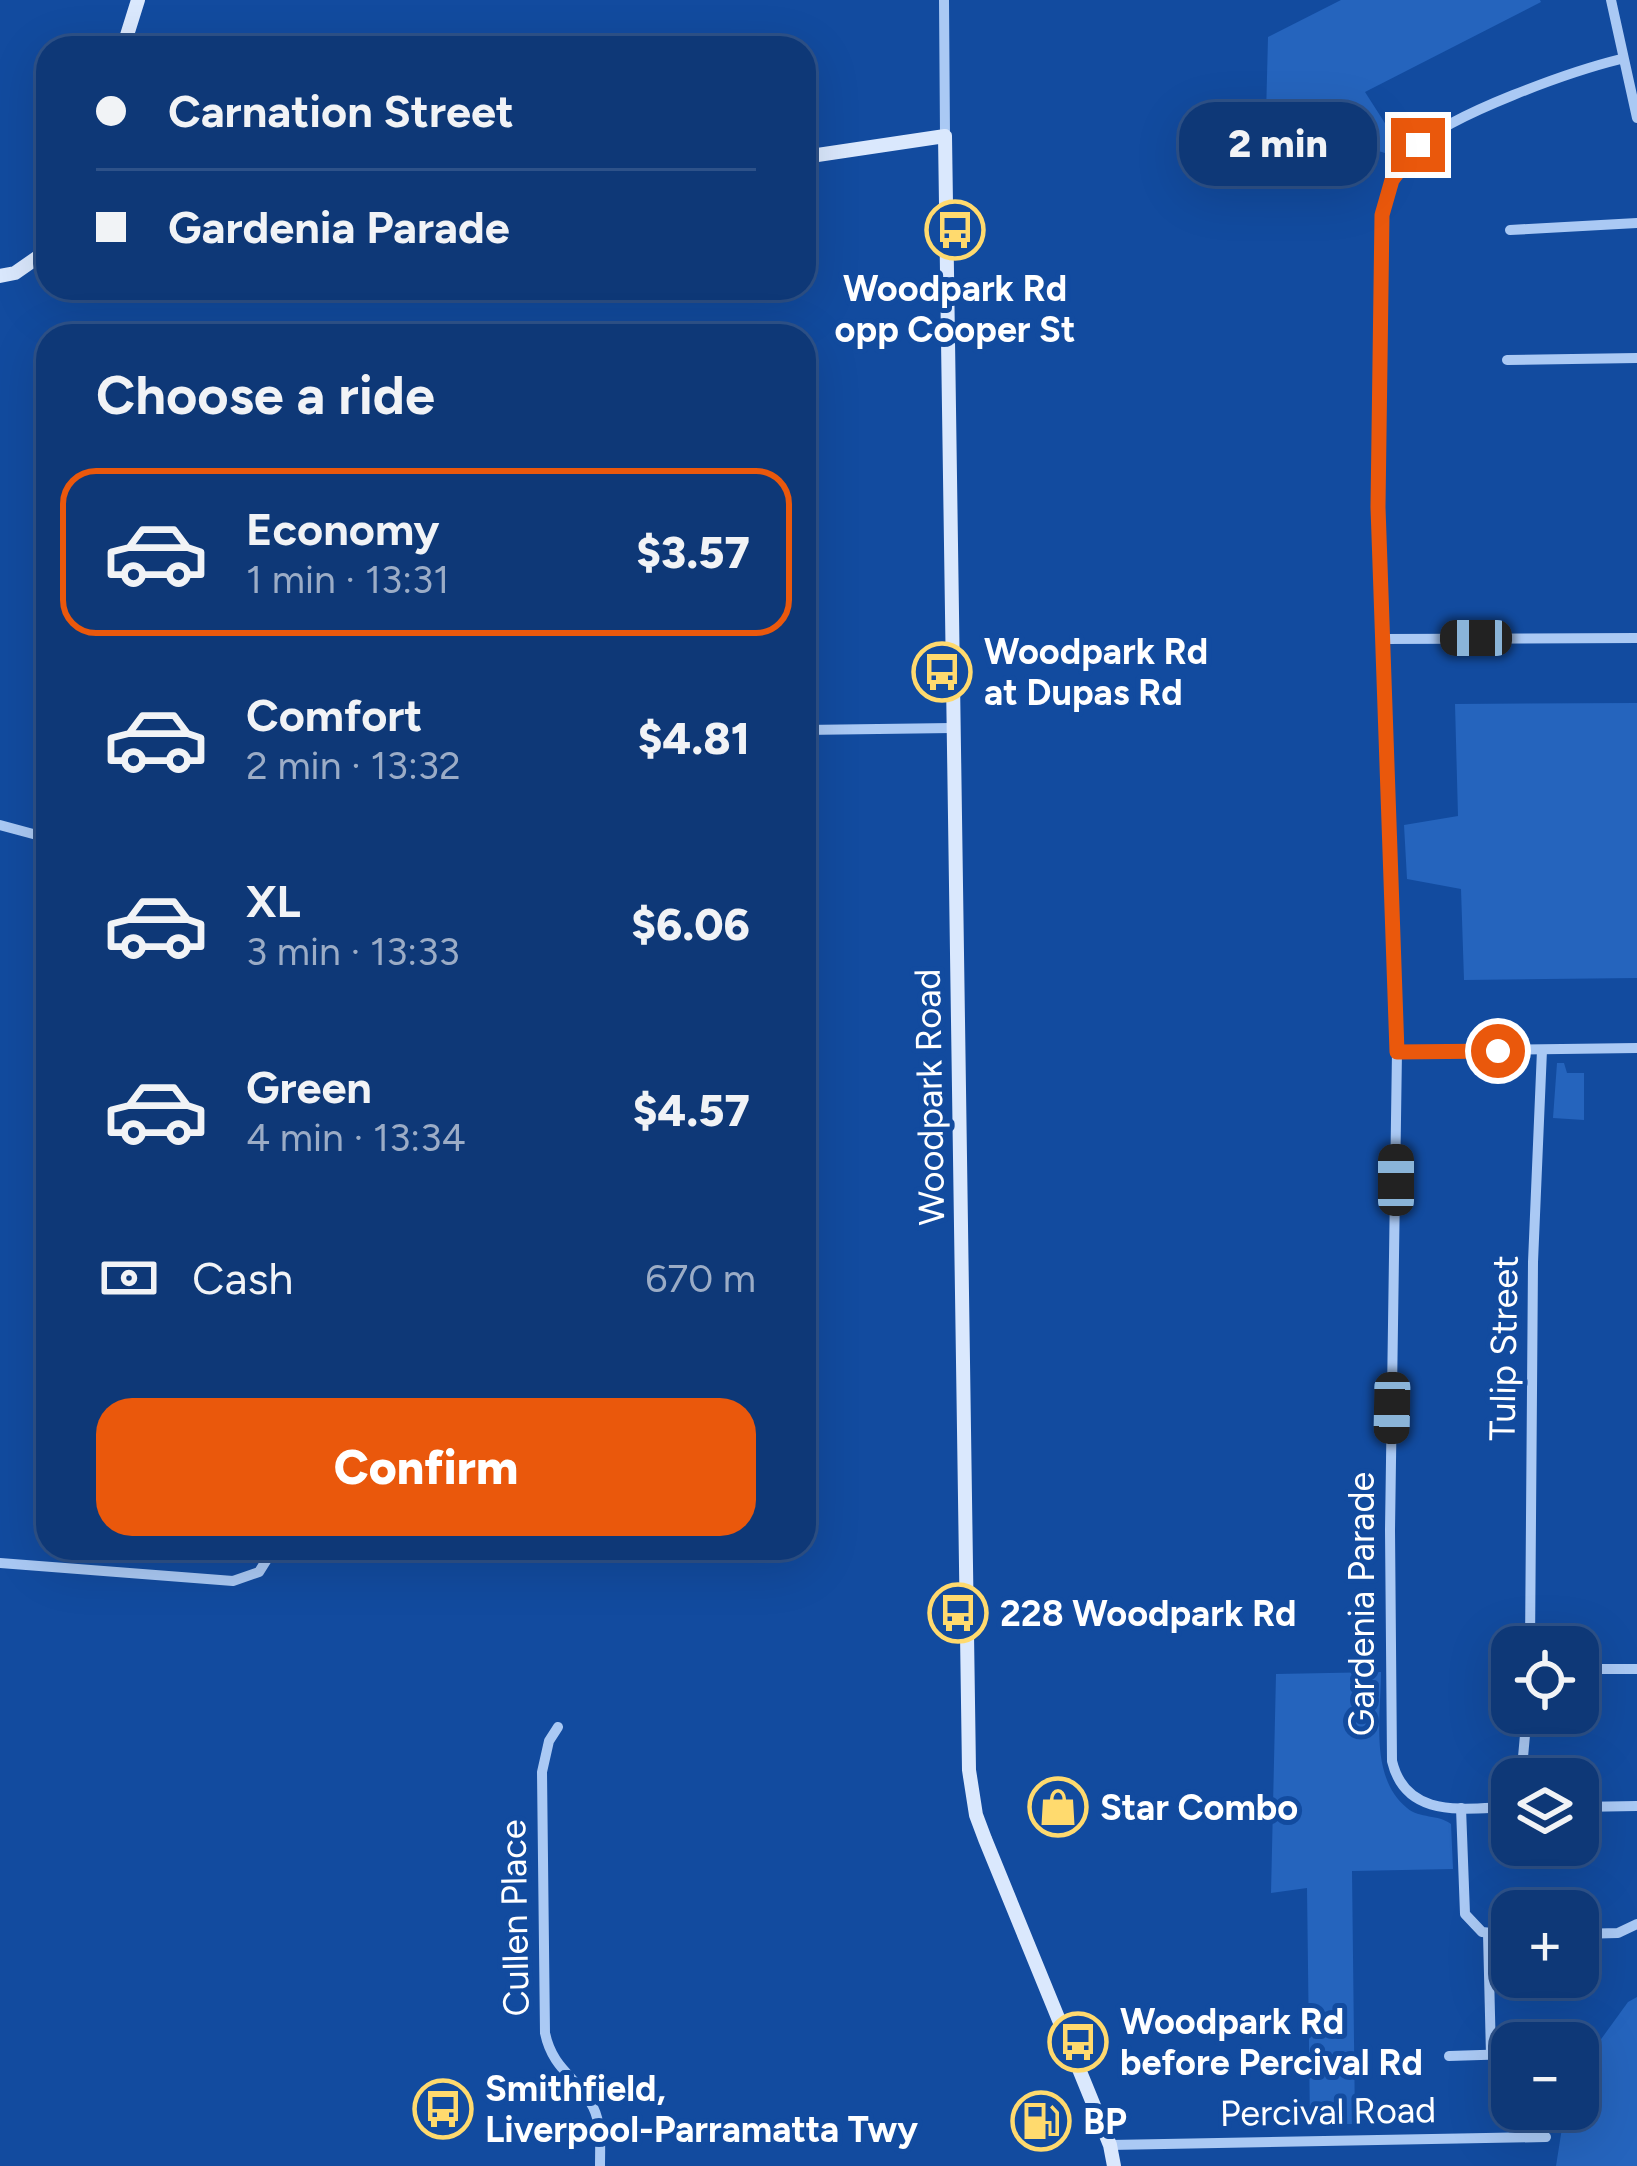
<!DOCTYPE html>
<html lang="en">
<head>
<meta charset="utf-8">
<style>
	:root { --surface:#0e3877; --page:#1c437f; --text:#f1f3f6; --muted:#9bacc6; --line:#2e5289; --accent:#ea580c }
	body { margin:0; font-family:Figtree,sans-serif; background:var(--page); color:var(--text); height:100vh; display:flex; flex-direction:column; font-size:45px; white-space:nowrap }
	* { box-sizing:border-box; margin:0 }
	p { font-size:39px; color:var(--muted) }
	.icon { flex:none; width:66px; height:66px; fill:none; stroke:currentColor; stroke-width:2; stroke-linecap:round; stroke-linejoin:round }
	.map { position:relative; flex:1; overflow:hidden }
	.panel { position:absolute; left:36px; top:324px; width:780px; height:1236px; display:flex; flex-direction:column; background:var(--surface); border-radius:36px; box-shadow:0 12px 48px #0002,0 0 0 3px var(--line) }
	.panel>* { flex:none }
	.guide { position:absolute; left:36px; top:36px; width:780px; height:264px; border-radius:36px; box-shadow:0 12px 48px #0002,0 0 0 3px var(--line); display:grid; align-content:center; height:264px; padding:0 60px; background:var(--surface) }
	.fabs { position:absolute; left:1491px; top:1626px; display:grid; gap:24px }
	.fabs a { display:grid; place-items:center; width:108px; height:108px; border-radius:24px; background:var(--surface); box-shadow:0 12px 48px #0002,0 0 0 3px var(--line); font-size:60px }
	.end { position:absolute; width:54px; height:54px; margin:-27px; border:15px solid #ea580c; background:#fff; box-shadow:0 0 0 6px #fff }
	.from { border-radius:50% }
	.bubble { position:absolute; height:84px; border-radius:36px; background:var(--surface); box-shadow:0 12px 48px #0002,0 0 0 3px var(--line); font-size:39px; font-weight:800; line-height:84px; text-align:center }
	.car { position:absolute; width:36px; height:72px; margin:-36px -18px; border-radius:15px; box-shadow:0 0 9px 3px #0007; background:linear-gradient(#222 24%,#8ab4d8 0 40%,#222 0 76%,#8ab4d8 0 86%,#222 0) }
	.guide b { display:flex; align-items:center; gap:42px; height:114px; font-size:45px }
	.guide b+b { border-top:3px solid var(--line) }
	.guide i { width:30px; height:30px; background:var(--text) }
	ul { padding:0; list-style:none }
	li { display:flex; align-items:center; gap:36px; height:168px; margin:0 24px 18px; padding:0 36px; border:6px solid transparent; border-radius:36px }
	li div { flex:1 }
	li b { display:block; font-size:45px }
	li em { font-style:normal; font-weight:800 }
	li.active { border-color:var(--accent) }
	li>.icon { width:108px; height:108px; stroke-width:1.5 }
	h2 { padding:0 60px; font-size:54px; line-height:144px }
	.pay { display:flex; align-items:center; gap:30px; height:132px; padding:0 60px; font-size:45px }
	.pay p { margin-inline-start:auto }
	.action { display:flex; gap:24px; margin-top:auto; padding:24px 60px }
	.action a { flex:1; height:138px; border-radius:36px; background:var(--accent); color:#fff; font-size:48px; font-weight:800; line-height:138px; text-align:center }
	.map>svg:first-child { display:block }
	.green { fill:#2564bd }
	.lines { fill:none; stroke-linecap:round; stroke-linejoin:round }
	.street { stroke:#aac9f4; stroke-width:10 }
	.secondary { stroke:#dae8fd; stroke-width:14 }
	.route { stroke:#ea580c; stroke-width:15 }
	.labels { text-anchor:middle; stroke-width:10; stroke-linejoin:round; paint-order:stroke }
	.poi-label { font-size:36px; font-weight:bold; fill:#fff; stroke:#124b9f; text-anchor:start }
	.street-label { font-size:36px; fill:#fff; stroke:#124b9f }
</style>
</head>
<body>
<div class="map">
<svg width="1637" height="2166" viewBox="0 0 1637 2166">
	<rect width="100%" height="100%" fill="#124b9f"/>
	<g class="green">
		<polygon points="1341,0 1540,0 1541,2 1365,92 1397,142 1388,154 1266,116 1268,37"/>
		<polygon points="1637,703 1637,978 1464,980 1461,889 1407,879 1404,825 1458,816 1455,704"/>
		<polygon points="1557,1063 1564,1063 1567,1073 1584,1073 1584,1120 1553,1118"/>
		<path d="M1381,1672C1381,1716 1369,1777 1407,1808C1420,1819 1438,1814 1451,1824L1453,1869L1352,1871L1355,2124H1310L1307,1888L1271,1893L1276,1674Z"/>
		<polygon points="1637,1997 1637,2166 1556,2166 1565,2109 1578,2109 1578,2071 1628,2002"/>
	</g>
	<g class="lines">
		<g class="street">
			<polyline points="944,0 945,136"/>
			<polyline points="1611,0 1637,118"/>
			<polyline points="1510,230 1637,223"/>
			<polyline points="1507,360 1637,358"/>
			<polyline points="1384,639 1637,638"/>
			<polyline points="804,730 952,728"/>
			<polyline points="0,825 48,838"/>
			<polyline points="1397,1051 1637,1048"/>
			<polyline points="0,1563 233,1581 259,1572 274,1548"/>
			<polyline points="1530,1647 1533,1262 1542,1050"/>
			<polyline points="1578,1669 1637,1669"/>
			<path d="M558,1727L549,1741L542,1772L545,2033C553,2071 578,2077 593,2107C602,2125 600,2147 600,2166"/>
			<polyline points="1521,1779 1527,1713"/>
			<path d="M1512,1807C1465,1808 1406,1820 1392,1761L1390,1530L1397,1051L1379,507L1383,215C1387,190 1396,167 1415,148C1450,114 1572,71 1621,59"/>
			<polyline points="1578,1807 1637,1806"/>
			<polyline points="1461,1808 1465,1914 1482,1932 1512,1935"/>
			<polyline points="1488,1934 1491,2055"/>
			<polyline points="1578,1934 1618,1933 1637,1924"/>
			<polyline points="1449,2056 1512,2054"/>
			<polyline points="1110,2145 1546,2137"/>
		</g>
		<g class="secondary">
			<polyline points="123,48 138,0"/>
			<polyline points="804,157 945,136 969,1770 976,1815 985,1839 1110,2145 1114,2166"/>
			<polyline points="0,276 15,273 48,250"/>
		</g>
	</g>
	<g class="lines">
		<polyline class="route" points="1418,145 1392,180 1382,215 1378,507 1397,1052 1498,1051"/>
	</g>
	<defs>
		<symbol id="bus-ring" viewBox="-11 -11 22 22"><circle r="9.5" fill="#124b9f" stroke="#ffda6e" stroke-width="1.5"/><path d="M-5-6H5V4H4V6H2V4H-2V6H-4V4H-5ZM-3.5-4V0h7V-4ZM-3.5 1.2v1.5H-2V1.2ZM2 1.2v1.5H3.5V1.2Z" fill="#ffda6e"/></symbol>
		<symbol id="shop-ring" viewBox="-11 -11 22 22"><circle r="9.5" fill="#124b9f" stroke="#ffda6e" stroke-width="1.5"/><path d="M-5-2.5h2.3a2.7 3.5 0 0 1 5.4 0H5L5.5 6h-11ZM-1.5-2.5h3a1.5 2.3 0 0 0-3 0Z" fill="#ffda6e"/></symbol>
		<symbol id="fuel-ring" viewBox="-11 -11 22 22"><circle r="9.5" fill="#124b9f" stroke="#ffda6e" stroke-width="1.5"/><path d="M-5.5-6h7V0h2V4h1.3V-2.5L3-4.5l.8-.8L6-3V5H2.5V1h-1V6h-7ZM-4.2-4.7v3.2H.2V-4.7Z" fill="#ffda6e"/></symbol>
	</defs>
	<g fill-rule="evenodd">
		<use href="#bus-ring" x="922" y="197" width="66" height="66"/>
		<use href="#bus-ring" x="909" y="639" width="66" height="66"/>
		<use href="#bus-ring" x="925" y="1580" width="66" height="66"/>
		<use href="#shop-ring" x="1025" y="1774" width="66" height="66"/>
		<use href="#bus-ring" x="1045" y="2009" width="66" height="66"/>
		<use href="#bus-ring" x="410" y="2076" width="66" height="66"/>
		<use href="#fuel-ring" x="1008" y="2088" width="66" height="66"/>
	</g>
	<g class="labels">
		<g class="poi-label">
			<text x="955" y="301" text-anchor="middle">Woodpark Rd<tspan x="955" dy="41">opp Cooper St</tspan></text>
			<text x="984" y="664">Woodpark Rd<tspan x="984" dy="41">at Dupas Rd</tspan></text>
			<text x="1000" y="1626">228 Woodpark Rd</text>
			<text x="1100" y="1820">Star Combo</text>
			<text x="1120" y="2034">Woodpark Rd<tspan x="1120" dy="41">before Percival Rd</tspan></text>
			<text x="485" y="2101">Smithfield,<tspan x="485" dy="41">Liverpool-Parramatta Twy</tspan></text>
			<text x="1083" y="2134">BP</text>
		</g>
		<g class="street-label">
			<text transform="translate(929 1097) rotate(-91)" y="13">Woodpark Road</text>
			<text transform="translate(1503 1348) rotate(-89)" y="13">Tulip Street</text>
			<text transform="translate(1361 1604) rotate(-90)" y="13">Gardenia Parade</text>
			<text transform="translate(514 1918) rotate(-91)" y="13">Cullen Place</text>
			<text transform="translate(1328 2111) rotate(-1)" y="13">Percival Road</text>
		</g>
	</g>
</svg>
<div class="fabs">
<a><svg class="icon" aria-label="locate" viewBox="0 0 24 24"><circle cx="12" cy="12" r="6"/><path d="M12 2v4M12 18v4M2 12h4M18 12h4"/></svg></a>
<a><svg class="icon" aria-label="layers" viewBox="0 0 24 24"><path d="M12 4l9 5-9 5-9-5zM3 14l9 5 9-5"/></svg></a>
<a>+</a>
<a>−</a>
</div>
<i class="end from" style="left:1498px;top:1051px"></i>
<i class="end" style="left:1418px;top:145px"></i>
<div class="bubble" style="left:1179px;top:102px;width:198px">2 min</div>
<i class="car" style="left:1476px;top:638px;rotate:270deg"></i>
<i class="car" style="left:1396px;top:1180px;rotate:0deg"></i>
<i class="car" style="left:1392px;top:1408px;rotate:181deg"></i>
<div class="guide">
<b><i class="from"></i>Carnation Street</b>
<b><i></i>Gardenia Parade</b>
</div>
<section class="panel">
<h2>Choose a ride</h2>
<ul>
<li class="active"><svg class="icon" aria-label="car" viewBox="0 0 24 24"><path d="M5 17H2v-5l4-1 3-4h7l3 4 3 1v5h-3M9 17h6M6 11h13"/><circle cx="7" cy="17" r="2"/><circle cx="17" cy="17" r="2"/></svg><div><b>Economy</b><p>1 min · 13:31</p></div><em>$3.57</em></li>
<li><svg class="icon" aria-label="car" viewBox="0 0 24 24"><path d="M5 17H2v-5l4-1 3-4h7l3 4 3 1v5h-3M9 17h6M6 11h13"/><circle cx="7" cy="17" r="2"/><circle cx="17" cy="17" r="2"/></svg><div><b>Comfort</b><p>2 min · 13:32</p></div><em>$4.81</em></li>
<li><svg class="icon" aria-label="car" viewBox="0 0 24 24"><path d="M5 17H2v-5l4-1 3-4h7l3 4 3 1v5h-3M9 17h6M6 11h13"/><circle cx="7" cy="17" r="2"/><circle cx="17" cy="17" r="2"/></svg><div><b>XL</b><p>3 min · 13:33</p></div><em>$6.06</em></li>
<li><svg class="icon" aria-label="car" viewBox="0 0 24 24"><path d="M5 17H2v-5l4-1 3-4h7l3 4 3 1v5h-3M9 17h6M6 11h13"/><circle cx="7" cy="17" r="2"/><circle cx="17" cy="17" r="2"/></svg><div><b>Green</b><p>4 min · 13:34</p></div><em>$4.57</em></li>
</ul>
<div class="pay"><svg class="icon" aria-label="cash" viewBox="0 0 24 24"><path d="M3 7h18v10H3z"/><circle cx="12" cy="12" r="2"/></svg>Cash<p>670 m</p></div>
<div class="action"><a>Confirm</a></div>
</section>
</div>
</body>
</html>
